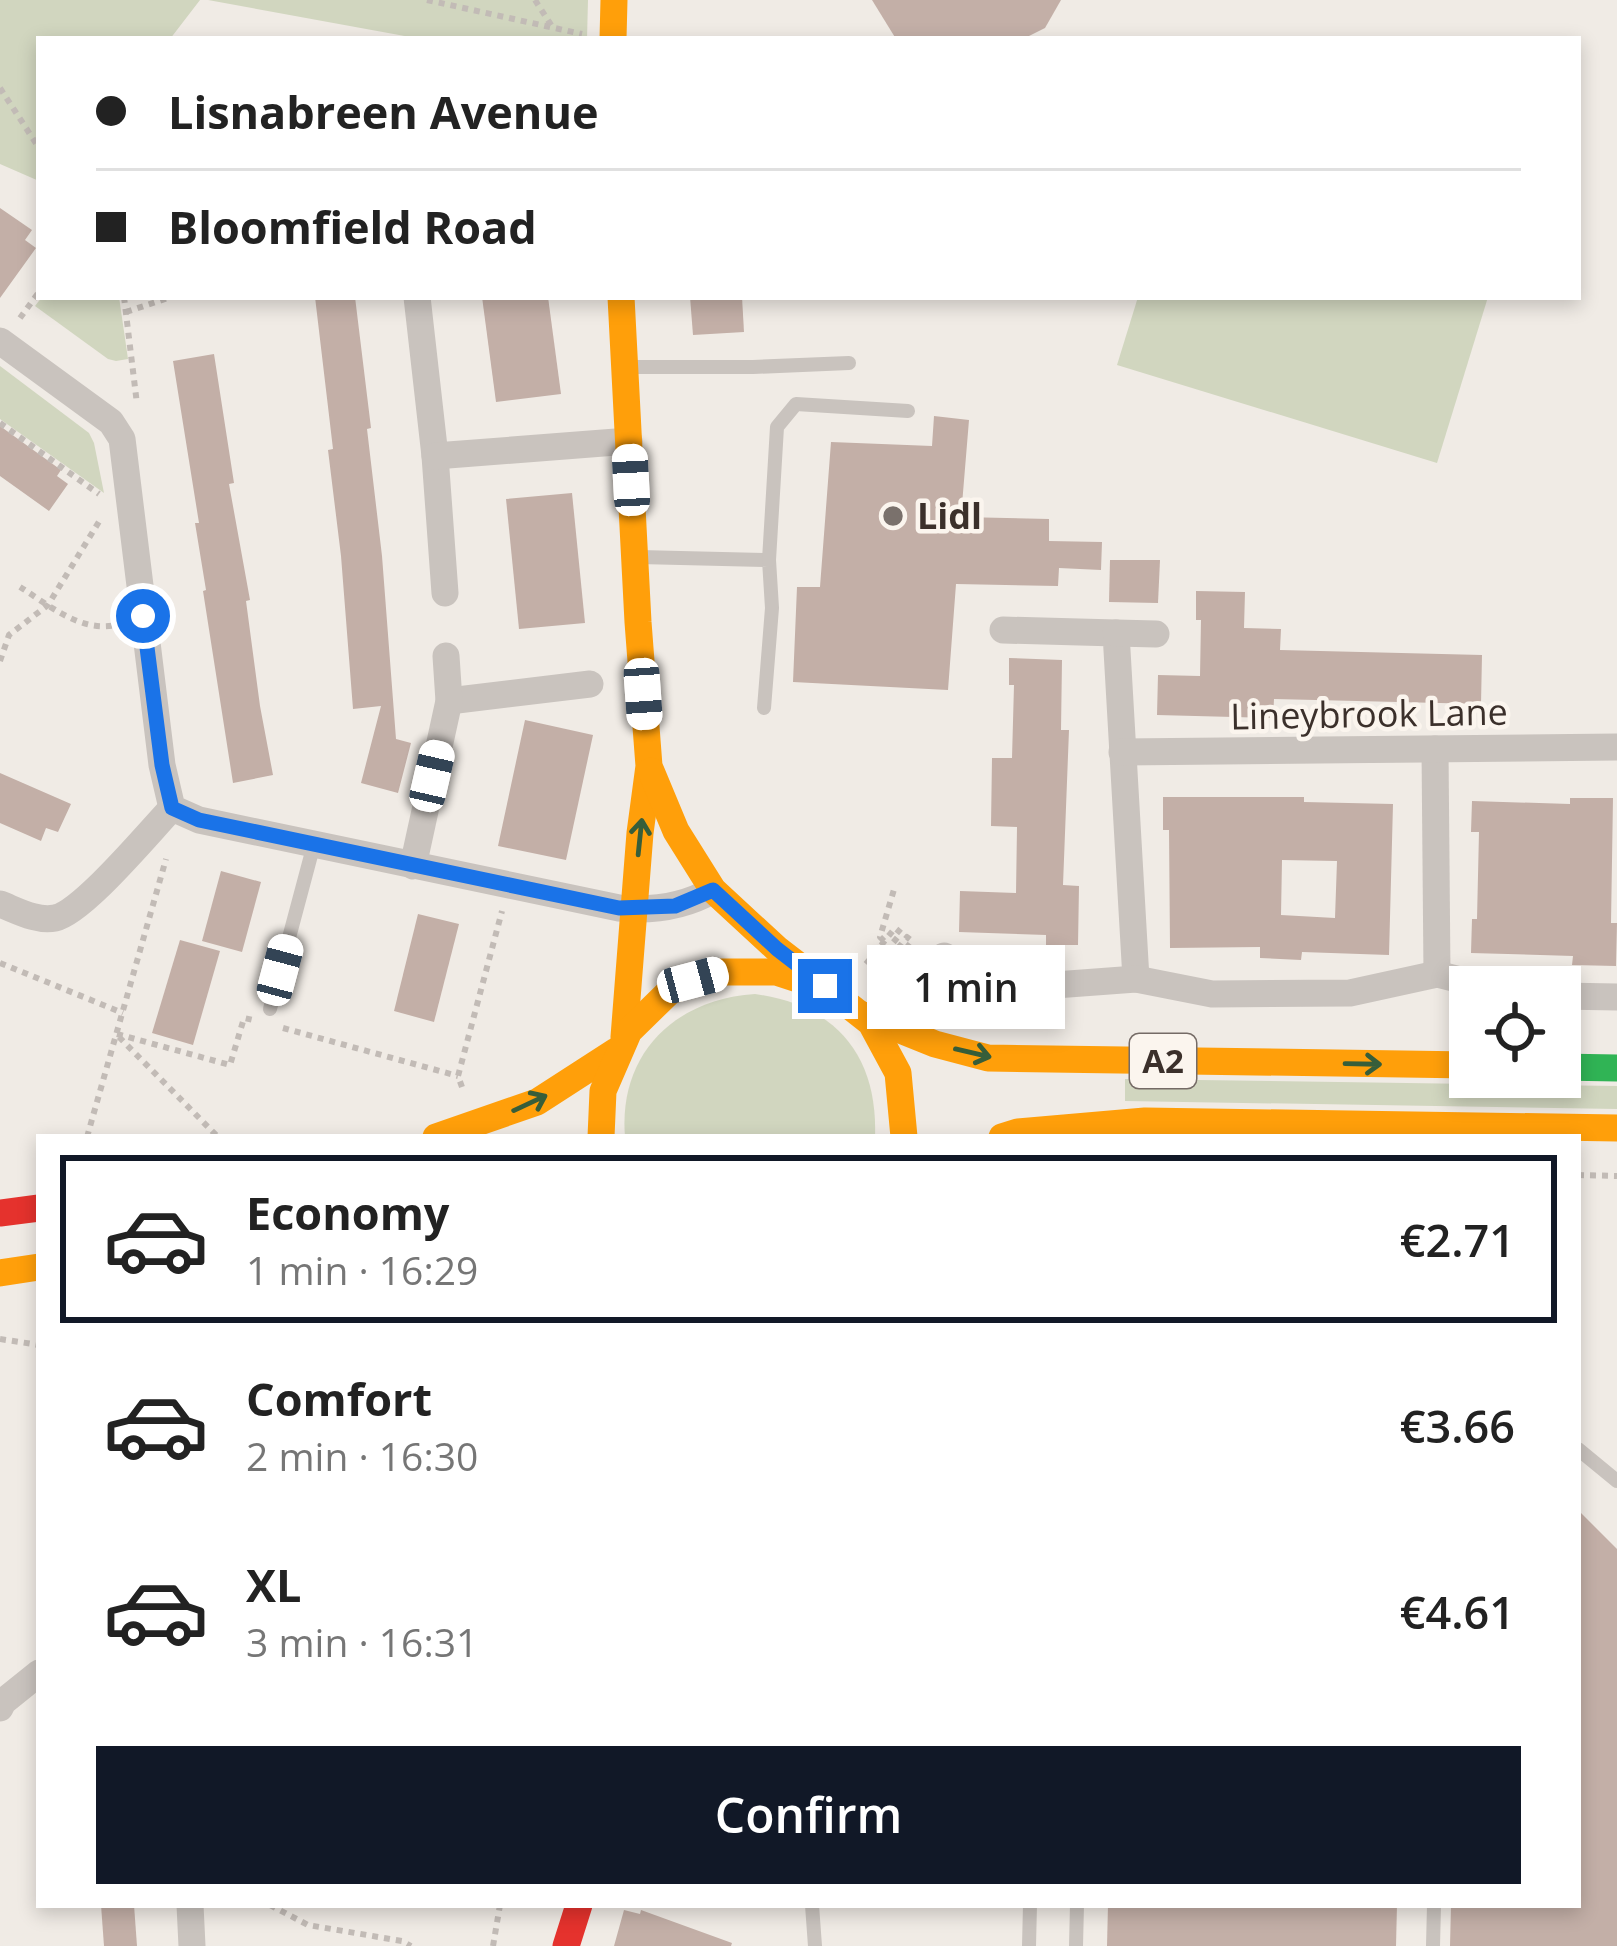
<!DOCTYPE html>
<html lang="en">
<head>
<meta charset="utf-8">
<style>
	:root { --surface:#fff; --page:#f2f2f2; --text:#222; --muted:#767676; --line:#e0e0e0; --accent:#111827 }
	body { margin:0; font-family:"Open Sans",sans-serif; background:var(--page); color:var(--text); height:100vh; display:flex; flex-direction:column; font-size:45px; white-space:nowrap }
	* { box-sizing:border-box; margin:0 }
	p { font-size:39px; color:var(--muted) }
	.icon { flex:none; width:66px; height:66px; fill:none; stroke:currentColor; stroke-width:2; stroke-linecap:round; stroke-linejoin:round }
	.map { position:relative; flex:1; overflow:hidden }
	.side { position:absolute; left:36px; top:1134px; width:1545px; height:774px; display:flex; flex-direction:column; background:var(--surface); border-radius:0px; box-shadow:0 6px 18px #0003 }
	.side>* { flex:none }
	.hud { position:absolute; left:36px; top:36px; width:1545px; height:264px; border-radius:0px; box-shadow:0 6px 18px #0003; display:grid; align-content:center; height:264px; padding:0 60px; background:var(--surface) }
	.fabs { position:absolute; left:1449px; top:966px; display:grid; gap:24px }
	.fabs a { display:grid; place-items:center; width:132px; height:132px; border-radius:0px; background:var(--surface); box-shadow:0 6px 18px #0003; font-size:60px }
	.end { position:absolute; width:54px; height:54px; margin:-27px; border:15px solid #1a73e8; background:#fff; box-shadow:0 0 0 6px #fff }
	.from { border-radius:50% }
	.bubble { position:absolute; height:84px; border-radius:0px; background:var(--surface); box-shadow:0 6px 18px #0003; font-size:39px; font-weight:600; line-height:84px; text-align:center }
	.car { position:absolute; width:36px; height:72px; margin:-36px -18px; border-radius:15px; box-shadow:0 0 9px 3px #0007; background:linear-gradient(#fff 24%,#345 0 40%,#fff 0 76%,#345 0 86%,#fff 0) }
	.hud b { display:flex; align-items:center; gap:42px; height:114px; font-size:45px }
	.hud b+b { border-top:3px solid var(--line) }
	.hud i { width:30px; height:30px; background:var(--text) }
	ul { padding:21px 0 0; list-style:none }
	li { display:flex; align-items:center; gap:36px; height:168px; margin:0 24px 18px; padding:0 36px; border:6px solid transparent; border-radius:0px }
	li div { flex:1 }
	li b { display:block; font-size:45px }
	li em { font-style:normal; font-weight:600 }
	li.active { border-color:var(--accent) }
	li>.icon { width:108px; height:108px; stroke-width:1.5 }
	.cta { display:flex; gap:24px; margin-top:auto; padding:24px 60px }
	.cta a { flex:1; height:138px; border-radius:0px; background:var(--accent); color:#fff; font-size:48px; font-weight:600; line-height:138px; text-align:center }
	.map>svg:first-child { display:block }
	.green { fill:#d1d6bf }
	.building { fill:#c3afa7; fill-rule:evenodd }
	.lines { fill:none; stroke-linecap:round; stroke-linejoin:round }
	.path { stroke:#c2bbb6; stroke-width:6; stroke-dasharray:6 6; stroke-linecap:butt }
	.lane { stroke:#c9c3be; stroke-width:14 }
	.street { stroke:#c9c3be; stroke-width:27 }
	.fast { stroke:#30b455; stroke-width:27 }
	.slow { stroke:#ff9f0a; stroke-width:27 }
	.jam { stroke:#e5322d; stroke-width:27 }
	.oneway { stroke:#375e3a }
	.route { stroke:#1a73e8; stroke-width:15 }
	.poi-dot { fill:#7a716c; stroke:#fbf5ee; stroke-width:4.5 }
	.labels { text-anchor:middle; stroke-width:9; stroke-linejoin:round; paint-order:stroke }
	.shield { fill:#fbf5ee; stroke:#756b66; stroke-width:3 }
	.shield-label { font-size:33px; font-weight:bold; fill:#3b302b }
	.poi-label { font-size:36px; font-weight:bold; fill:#3b302b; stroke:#fbf5ee; text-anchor:start }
	.street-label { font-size:36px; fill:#3b302b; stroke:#fbf5ee }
</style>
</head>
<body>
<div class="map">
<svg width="1617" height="1946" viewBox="0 0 1617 1946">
	<rect width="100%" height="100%" fill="#f0ebe5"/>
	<g class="green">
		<polygon points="0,0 200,0 170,39 39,39 39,181 0,164"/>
		<polygon points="208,0 588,0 587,39 421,39"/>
		<polygon points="42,297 119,297 128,359 116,361 108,359 35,306"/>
		<polygon points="1138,297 1488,297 1437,463 1117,365"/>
		<polygon points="0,366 89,433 94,443 104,493 0,419"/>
		<path d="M755,994C836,1005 878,1056 875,1137H625C618,1054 675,999 755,994Z"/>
		<polygon points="1125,1079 1617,1086 1617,1109 1125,1101"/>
	</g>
	<g class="building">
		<polygon points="872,0 1061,0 1045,28 1023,39 896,39"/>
		<polygon points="0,208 32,230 25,240 36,248 0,298"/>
		<polygon points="315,297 355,297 371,428 367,429 382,556 396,739 411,743 398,793 361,783 381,706 353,709 341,556 328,450 333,449"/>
		<polygon points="482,297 548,297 561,394 496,402"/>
		<polygon points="690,297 742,297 744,332 693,335"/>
		<polygon points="214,354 234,483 229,484 250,600 246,601 260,706 273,775 233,783 203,591 206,590 195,523 199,523 173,361"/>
		<polygon points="934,416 969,420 961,517 1049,519 1049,541 1102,542 1101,570 1059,568 1058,586 956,584 948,690 793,682 797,587 820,587 831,442 932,446"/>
		<polygon points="0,426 61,470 57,476 68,484 49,511 0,476"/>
		<polygon points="572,493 585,623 519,629 506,499"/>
		<polygon points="1110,560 1160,560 1158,603 1109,602"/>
		<polygon points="1196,591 1245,592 1244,628 1281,629 1280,650 1482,655 1481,704 1274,699 1273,718 1157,715 1158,675 1200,676 1201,620 1196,620"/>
		<polygon points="1009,658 1062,660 1061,730 1069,730 1063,885 1079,886 1078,945 1046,945 1046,935 959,932 960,891 1016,893 1017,827 991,826 992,758 1012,758 1014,685 1009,685"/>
		<polygon points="525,720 593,735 566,860 498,846"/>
		<polygon points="0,773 71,804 58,832 46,828 41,841 0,823"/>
		<path d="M1163,797H1304V802L1393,804L1389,955L1302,952L1301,960L1260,958V947L1170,948L1169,830H1163ZM1282,860L1337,861L1335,918L1281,915Z"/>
		<polygon points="1570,798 1613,798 1611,923 1617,923 1616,966 1572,965 1573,956 1471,953 1472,919 1477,919 1479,832 1471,832 1472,801 1570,804"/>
		<polygon points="221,871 261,882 242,952 202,941"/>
		<polygon points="418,914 459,924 434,1022 394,1011"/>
		<polygon points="180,940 220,951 193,1045 152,1033"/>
		<polygon points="1578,1510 1617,1549 1617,1946 1450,1946 1451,1905 1578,1905"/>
		<polygon points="101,1905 134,1905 137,1946 104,1946"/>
		<polygon points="1108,1905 1397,1905 1396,1946 1107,1946"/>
		<polygon points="624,1910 640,1914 641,1910 732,1943 731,1946 614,1946"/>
	</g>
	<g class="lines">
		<g class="path">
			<polyline points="427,0 582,34"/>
			<polyline points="535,0 553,28"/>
			<polyline points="0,88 39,148"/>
			<polyline points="124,297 137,404"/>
			<polyline points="126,312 171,297"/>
			<polyline points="20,318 39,292"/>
			<polyline points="0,423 99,494"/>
			<path d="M20,587C49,605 83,635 120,624"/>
			<polyline points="0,661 9,635 48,605 100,520"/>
			<polyline points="884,941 880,937 895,886"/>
			<polyline points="0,963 123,1013"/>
			<polyline points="866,964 895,928 901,933 882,956 888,961 907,937 912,941 884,977"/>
			<polyline points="283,1028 458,1076"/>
			<polyline points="117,1034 230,1065 244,1018 253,1020"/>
			<polyline points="119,1037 218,1137"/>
			<polyline points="462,1087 458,1076 502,911"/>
			<polyline points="87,1137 166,859"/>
			<polyline points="1578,1175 1617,1176"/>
			<polyline points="0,1339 39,1345"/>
			<polyline points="270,1905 308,1925 402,1941 411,1946"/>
			<polyline points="493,1946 500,1905"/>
		</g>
		<g class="lane">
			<polyline points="630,367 753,367 849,363"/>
			<polyline points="639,557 769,560 772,608 764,708"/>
			<polyline points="769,560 777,427 796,404 908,411"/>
			<polyline points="270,1009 314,844"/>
			<polyline points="1578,1449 1617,1481"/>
			<polyline points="812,1905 815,1946"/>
			<polyline points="1029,1946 1030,1905"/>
			<polyline points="1076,1946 1077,1905"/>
			<polyline points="1433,1946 1434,1905"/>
		</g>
		<g class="street">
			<polyline points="417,297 435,456 445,593"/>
			<path d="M0,341L111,422L122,439L162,765L172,808L199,820L619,908C652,911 684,907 713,890"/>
			<polyline points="435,456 629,441"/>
			<polyline points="1003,630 1116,633 1136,979"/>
			<polyline points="1116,633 1156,634"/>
			<polyline points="449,701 590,684"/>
			<polyline points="1435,749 1437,974"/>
			<polyline points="1122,752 1617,747"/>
			<polyline points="413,866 449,701 446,656"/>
			<path d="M0,904C16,910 37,922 55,918C83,912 149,832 172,808"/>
			<polyline points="944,956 989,978 1055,985 1136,979 1212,994 1350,993 1437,974 1488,987"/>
			<polyline points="1560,996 1617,997"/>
			<polyline points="0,1708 3,1702 39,1673"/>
			<polyline points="190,1905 192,1946"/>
		</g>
		<polyline class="fast" points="1560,1067 1617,1068"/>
		<g class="slow">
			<polyline points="613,39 614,0"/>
			<polyline points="621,297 638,622 649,766 640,833 624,1037"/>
			<polyline points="651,771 676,831 713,890 777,949 816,979"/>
			<polyline points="863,1015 935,1044 988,1058 1470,1065"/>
			<polyline points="436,1137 537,1102 616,1051"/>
			<polyline points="601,1137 603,1091 629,1031 670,991 722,972 776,972 828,989 871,1023 898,1073 904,1137"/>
			<polyline points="1002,1137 1018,1132 1145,1121 1617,1128"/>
			<polyline points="0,1273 39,1267"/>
		</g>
		<g class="jam">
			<polyline points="0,1213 39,1208"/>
			<polyline points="566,1946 579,1905"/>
		</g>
	</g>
	<defs><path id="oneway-shaft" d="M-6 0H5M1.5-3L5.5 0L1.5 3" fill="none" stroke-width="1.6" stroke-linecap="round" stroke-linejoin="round" transform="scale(3)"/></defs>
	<g class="oneway">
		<use href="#oneway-shaft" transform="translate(640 837) rotate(-84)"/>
		<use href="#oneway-shaft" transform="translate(973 1053) rotate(13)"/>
		<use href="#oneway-shaft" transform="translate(1363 1064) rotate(1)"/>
		<use href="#oneway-shaft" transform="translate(530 1103) rotate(-25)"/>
	</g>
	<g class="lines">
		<polyline class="route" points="143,616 162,765 172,808 199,820 619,908 675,906 713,890 777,949 825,986"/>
	</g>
	<circle class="poi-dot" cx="893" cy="516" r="12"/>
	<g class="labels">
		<rect class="shield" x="1130" y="1034" width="66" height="54" rx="9"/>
		<g class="shield-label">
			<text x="1163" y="1073">A2</text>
		</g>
		<g class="poi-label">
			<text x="917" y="529">Lidl</text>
		</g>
		<g class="street-label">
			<text transform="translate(1369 714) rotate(-1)" y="13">Lineybrook Lane</text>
		</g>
	</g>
</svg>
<div class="fabs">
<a><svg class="icon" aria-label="locate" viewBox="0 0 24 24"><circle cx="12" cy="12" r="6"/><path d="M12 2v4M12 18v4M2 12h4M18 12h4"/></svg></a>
</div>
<i class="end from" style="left:143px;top:616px"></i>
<i class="end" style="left:825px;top:986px"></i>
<div class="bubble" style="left:867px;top:945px;width:198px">1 min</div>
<i class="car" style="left:631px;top:480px;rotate:357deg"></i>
<i class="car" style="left:643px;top:694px;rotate:176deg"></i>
<i class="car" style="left:432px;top:776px;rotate:13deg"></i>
<i class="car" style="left:280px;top:970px;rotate:15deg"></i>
<i class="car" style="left:693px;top:980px;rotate:75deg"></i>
<div class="hud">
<b><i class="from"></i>Lisnabreen Avenue</b>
<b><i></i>Bloomfield Road</b>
</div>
<section class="side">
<ul>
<li class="active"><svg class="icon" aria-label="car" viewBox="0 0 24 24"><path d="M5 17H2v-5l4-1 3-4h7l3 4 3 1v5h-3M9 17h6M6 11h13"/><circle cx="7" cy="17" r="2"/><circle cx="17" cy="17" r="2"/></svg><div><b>Economy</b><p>1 min · 16:29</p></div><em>€2.71</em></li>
<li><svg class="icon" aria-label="car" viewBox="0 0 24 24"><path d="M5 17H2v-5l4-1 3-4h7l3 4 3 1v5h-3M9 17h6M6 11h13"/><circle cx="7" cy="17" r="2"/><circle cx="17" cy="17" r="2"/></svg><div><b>Comfort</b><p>2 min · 16:30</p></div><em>€3.66</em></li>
<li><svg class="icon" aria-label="car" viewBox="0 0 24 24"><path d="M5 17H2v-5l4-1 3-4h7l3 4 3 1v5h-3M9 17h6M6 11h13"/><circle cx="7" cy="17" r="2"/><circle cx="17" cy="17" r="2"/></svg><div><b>XL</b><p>3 min · 16:31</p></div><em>€4.61</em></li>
</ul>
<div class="cta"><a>Confirm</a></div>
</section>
</div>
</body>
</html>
